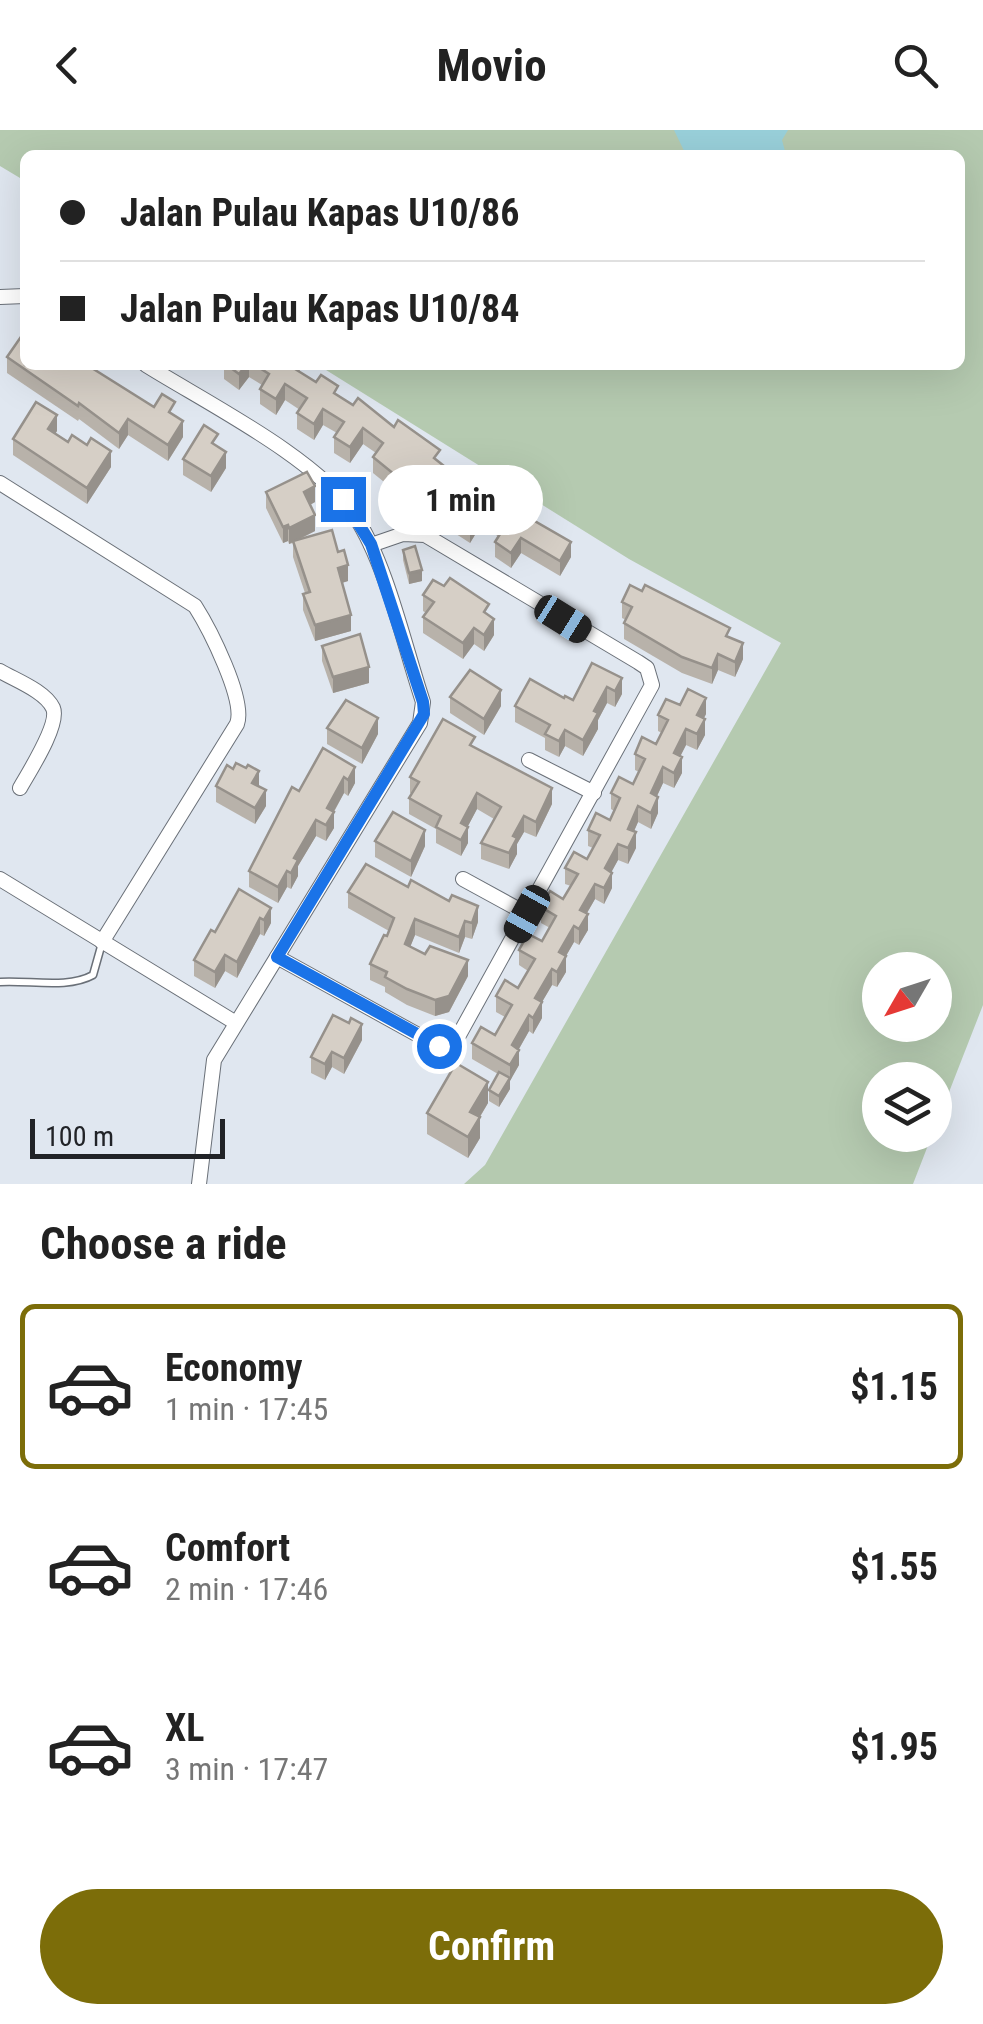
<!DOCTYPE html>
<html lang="en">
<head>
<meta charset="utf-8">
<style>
	:root { --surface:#fff; --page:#f2f2f2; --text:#222; --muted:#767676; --line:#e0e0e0; --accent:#7c6d09 }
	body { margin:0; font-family:"Roboto Condensed",sans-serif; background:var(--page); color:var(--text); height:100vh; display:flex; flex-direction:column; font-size:38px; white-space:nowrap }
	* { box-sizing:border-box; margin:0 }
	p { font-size:32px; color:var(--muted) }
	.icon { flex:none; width:55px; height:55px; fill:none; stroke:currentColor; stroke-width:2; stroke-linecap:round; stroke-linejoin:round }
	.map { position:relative; height:1054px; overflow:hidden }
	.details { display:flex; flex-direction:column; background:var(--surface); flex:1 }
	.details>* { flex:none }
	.banner { position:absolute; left:20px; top:20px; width:945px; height:220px; border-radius:15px; box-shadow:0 10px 40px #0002; display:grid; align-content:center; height:220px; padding:0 40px; background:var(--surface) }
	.needle { width:65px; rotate:231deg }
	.tools { position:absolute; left:862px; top:822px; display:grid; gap:20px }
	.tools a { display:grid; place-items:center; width:90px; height:90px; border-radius:50%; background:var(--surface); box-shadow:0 10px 40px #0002; font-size:50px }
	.scale { position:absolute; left:30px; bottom:25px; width:195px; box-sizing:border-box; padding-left:10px; border:5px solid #212327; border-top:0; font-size:28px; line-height:35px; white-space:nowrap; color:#212327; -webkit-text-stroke:8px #e0e7f0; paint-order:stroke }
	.end { position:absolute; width:45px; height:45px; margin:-22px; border:12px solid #1a73e8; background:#fff; box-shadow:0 0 0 5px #fff }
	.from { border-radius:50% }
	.bubble { position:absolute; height:70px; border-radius:35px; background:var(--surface); box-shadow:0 10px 40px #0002; font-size:32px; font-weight:700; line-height:70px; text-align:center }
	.car { position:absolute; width:30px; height:60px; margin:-30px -15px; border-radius:12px; box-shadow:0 0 8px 2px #0007; background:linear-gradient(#222 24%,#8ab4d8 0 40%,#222 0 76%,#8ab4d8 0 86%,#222 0) }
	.banner b { display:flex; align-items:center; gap:35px; height:95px; font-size:38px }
	.banner b+b { border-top:2px solid var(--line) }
	.banner i { width:25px; height:25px; background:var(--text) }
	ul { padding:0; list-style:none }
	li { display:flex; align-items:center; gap:30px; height:165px; margin:0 20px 15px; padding:0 20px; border:5px solid transparent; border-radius:15px }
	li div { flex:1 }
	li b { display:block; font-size:38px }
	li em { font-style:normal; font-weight:700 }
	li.on { border-color:var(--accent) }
	li>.icon { width:90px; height:90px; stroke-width:1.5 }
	h2 { padding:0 40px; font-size:45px; line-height:120px }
	.action { display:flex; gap:20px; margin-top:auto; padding:20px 40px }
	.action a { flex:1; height:115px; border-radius:60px; background:var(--accent); color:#fff; font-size:40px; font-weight:700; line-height:115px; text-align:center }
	header { display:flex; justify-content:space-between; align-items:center; height:130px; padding:0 40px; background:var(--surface); font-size:45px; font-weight:700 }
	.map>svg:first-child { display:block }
	.green { fill:#b5cab0; fill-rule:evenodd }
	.water { fill:#99d0da }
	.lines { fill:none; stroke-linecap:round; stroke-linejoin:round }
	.lane-casing { stroke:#6a7078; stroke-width:9 }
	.street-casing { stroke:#6a7078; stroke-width:16 }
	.lane { stroke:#fff; stroke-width:6 }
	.street { stroke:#fff; stroke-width:14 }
	.wall { fill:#b8b2aa }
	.shaded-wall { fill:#96918b }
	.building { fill:#d6cfc6; stroke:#96918b; stroke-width:2.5 }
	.route { stroke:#1a73e8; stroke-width:12 }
</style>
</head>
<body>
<header><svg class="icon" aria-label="back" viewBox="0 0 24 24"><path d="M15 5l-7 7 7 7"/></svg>Movio<svg class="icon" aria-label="search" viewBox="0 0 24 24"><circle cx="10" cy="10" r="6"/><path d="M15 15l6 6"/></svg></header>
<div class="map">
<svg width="983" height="1054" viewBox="0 0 983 1054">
	<rect width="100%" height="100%" fill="#e0e7f0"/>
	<path class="green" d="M0,0H983V875L935,998V950H880V1005H932L913,1054H464L485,1035L781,513L629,429L318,235H960V25H25V51L0,36ZM880,840H935V895H880Z"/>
	<polygon class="water" points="674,0 788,0 782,10 786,25 686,25"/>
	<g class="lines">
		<defs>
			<path id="lane" d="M0,852C29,850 68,859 93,845L102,813"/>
			<g id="street">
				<polyline points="0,167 25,166"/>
				<path d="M146,235C205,272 319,329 355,386C387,435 404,515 423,572L420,593L214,930L199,1054"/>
				<path d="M0,353L195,476C209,498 246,570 237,594L102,812"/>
				<path d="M0,541C15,550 45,561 53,578C60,594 29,642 20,658"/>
				<polyline points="529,630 594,663"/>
				<polyline points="0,749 236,893"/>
				<polyline points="463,749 527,784"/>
				<polyline points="277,827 429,911 439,916 454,914 652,555 647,538 638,532 425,405 403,404 371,415"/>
			</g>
		</defs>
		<use href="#lane" class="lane-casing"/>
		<use href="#street" class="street-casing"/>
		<use href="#lane" class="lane"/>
		<use href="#street" class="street"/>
	</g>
	<g class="wall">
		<polygon points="7,227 175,285 183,307 168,331 128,305 119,319 79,289 78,291 7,243"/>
		<polygon points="224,235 300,235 300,242 440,333 444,352 433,367 423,359 411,374 373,343 373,327 376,323 363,314 350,333 334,323 334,307 337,303 323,295 314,310 297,299 297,283 300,280 285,270 276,285 260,274 260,259 262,255 249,247 239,260 224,249"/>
		<polygon points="57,301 55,303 111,337 87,374 13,325 13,309"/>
		<polygon points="218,317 226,338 211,362 183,345 183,329"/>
		<polygon points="266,362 315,372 310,375 315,401 300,409 348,451 342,453 351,501 315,511 303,480 303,464 305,463 293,427 293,413 289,414 288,411 283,413 266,378"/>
		<polygon points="453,364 496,368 516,381 538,392 571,427 560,446 521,423 511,438 495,427 495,412 499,407 481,395 470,413 453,402 453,387 457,382 453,379"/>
		<polygon points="403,420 422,451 409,454 403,430"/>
		<polygon points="423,465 489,486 494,505 484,521 474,514 463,529 423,503 423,487 426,483 423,481"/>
		<polygon points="622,472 730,507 743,529 735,547 718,540 712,554 682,543 624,509 624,493 626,490 622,488"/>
		<polygon points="322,516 369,553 333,563 322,531"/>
		<polygon points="592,533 622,564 615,577 607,573 598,590 598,599 583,626 565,616 559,627 545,620 545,608 515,592 515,576 564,568 573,570"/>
		<polygon points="450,567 501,576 484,605 450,583"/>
		<polygon points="680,575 706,584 704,588 705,605 697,620 686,615 680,626 682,643 674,658 663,653 657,666 658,683 651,699 638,692 634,701 636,718 628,734 618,730 611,742 612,758 604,774 595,769 587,783 588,800 579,815 574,812 566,826 566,842 557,857 552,855 542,872 542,888 533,904 529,901 519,919 519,935 510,950 510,959 499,977 489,971 489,960 498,944 472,929 472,913 495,905 505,887 496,882 496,866 518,858 528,841 519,835 519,820 542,811 550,798 541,793 541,777 563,769 571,756 565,754 565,738 587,729 593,718 588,716 588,700 610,690 614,681 611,679 611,663 633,654 639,642 635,640 635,624 656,614 662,603 658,601 658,585"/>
		<polygon points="327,598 378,604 362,634 327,614"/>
		<polygon points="323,618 355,653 348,666 344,663 334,682 334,698 326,711 316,706 298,736 298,746 291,759 287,757 278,773 249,757 249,741 299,661"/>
		<polygon points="475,618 552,674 536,707 524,702 517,714 517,724 509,739 481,729 481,713 494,689 477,679 468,696 468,713 461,726 436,713 436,699 409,684 409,668 412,664 410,663 410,647"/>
		<polygon points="216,656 259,657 266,676 255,694 216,672"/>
		<polygon points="375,711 425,716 411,747 375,727"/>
		<polygon points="408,757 478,792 472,809 465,807 459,823 415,805 410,817 468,846 449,882 435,886 407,875 385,862 385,857 370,850 370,834 389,801 348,778 348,762"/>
		<polygon points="239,759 271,793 264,806 260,804 237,848 225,841 215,858 194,846 194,830 215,802"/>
		<polygon points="349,893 362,910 344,944 332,937 325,950 311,943 311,927"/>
		<polygon points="488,973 480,987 480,1008 468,1028 427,1004 427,983"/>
	</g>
	<g class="shaded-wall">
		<polygon points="246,235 249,235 249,247 239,260 239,244"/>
		<polygon points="285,254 285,270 276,285 276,269"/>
		<polygon points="323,279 323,295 314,310 314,294"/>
		<polygon points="57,285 57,301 48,315 48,299"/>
		<polygon points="128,289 128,305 119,319 119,303"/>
		<polygon points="183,291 183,307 168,331 168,315"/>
		<polygon points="363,298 363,314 350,333 350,317"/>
		<polygon points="111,321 111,337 87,374 87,358"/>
		<polygon points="226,322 226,338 211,362 211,346"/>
		<polygon points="444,336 444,352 433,367 433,351"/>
		<polygon points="423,343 423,359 411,374 411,358"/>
		<polygon points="315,356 315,372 304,378 304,362"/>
		<polygon points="481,380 481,395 470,413 470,398"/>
		<polygon points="315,385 315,401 289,414 289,398"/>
		<polygon points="288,395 288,411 283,413 283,397"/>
		<polygon points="521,408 521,423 511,438 511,423"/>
		<polygon points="571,412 571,427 560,446 560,431"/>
		<polygon points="348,435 348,451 338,454 338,438"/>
		<polygon points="422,440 422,451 409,454 409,443"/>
		<polygon points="351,485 351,501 315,511 315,495"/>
		<polygon points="494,489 494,505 484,521 484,505"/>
		<polygon points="474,498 474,514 463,529 463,513"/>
		<polygon points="743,513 743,529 735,547 735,532"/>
		<polygon points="718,524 718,540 712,554 712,538"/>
		<polygon points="369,537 369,553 333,563 333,547"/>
		<polygon points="622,548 622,564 615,577 615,561"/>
		<polygon points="607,557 607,573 598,590 598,599 583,626 583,610 594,581"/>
		<polygon points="501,560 501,576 484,605 484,589"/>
		<polygon points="706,568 706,584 697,601 697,585"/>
		<polygon points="378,588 378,604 362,634 362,618"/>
		<polygon points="705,589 705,605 697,620 697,604"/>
		<polygon points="686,599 686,615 674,639 674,623"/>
		<polygon points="565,600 565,616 559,627 559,611"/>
		<polygon points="682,627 682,643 674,658 674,643"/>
		<polygon points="355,637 355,653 348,666 348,650"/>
		<polygon points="663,637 663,653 651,679 651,663"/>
		<polygon points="259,641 259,657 252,653"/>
		<polygon points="344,647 344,663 329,690 334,682 334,698 326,711 327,678"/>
		<polygon points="552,658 552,674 536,707 536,692"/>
		<polygon points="266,660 266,676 255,694 255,678"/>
		<polygon points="477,663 477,679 461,709 461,693"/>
		<polygon points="658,667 658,683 651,699 651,683"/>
		<polygon points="638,676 638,692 628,715 628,699"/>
		<polygon points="524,686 524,702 517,714 517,724 509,739 509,723 513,706"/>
		<polygon points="316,690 316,706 298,736 298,746 291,759 291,743 294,728"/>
		<polygon points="468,697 468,713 461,726 461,710"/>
		<polygon points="425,700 425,716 411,747 411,731"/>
		<polygon points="636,702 636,718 628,734 628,718"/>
		<polygon points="618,714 618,730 605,754 605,738"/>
		<polygon points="287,741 287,757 278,773 278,757"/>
		<polygon points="612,743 612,758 604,774 604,758"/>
		<polygon points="595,754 595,769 580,795 580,780"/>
		<polygon points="478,776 478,792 472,809 472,793"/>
		<polygon points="271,778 271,793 264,806 264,790"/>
		<polygon points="588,784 588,800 579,815 579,799"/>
		<polygon points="260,788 260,804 237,848 237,832"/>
		<polygon points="415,789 415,805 405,830 405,814"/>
		<polygon points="465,791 465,807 459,823 459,807"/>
		<polygon points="574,796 574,812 559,838 559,822"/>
		<polygon points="225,825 225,841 215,858 215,842"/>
		<polygon points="566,826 566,842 557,857 557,842"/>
		<polygon points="468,830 468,846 449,882 435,886 435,870"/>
		<polygon points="552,839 552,855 535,884 535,868"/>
		<polygon points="542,872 542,888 533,904 533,888"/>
		<polygon points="529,885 529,901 512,931 512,915"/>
		<polygon points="362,894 362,910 344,944 344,928"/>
		<polygon points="519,920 519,935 510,951 510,935"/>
		<polygon points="332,922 332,937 325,950 325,934"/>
		<polygon points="510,948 510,959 499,977 499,966"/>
		<polygon points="488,952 488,973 470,1003 470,982"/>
		<polygon points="480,987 480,1008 468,1028 468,1007"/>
	</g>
	<g class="building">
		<polygon points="25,201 25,235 87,235 154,277 162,264 175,272 169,282 183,291 168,315 128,289 119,303 79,273 78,276 7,227"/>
		<polygon points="227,235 246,235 239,244"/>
		<polygon points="255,235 298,235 295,239 316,252 321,245 338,256 334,263 353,275 358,268 394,297 398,290 440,320 434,328 444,336 433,351 423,343 411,358 373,327 383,313 363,298 350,317 334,307 344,292 323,279 314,294 297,283 307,268 285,254 276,269 260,259 269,244"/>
		<polygon points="36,272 57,285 48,299 68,312 72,305 87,315 91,308 111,321 87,358 13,309"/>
		<polygon points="204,295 218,304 212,313 226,322 211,346 183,329"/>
		<polygon points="307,342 315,356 304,362 315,385 289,398 288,395 283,397 266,362"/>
		<polygon points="480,347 496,358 492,365 516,381 521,372 538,383 533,390 571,412 560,431 521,408 511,423 495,412 505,396 481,380 470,398 453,387 464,371 453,364 464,349 474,356"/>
		<polygon points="332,400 338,422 344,420 348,435 338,438 351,485 315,495 303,464 310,462 293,411"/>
		<polygon points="415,416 422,440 409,443 403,420"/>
		<polygon points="450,448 489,474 484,482 494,489 484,505 474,498 463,513 423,487 434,472 423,465 433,450 444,456"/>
		<polygon points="630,455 642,461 645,455 730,498 726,506 743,513 735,532 718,524 712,538 682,527 624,493 632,477 622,472"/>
		<polygon points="360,504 369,537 333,547 322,516"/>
		<polygon points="592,533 622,548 615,561 607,557 594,581 598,583 583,610 565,600 559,611 545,604 550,595 515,576 530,549 564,568 565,566 573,570"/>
		<polygon points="470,540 501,560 484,589 450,567"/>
		<polygon points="688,559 706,568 697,585 705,589 697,604 686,599 674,623 682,627 674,643 663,637 651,663 658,667 651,683 638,676 628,699 636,702 628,718 618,714 605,738 612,743 604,758 595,754 580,780 588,784 579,799 574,796 559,822 566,826 557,842 552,839 535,868 542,872 533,888 529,885 512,915 519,920 510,935 472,913 481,897 495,905 512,875 496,866 505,850 518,858 535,829 519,820 528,804 542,811 556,786 541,777 550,761 563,769 578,744 565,738 574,722 587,729 600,705 588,700 596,683 610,690 620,668 611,663 619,647 633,654 645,629 635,624 642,607 656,614 668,590 658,585 666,569 680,575"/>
		<polygon points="346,570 378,588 362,618 327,598"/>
		<polygon points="443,589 475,607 470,615 552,658 536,692 524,686 513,706 517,708 509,723 481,713 501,677 477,663 461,693 468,697 461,710 436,697 441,686 409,668 419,652 410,647"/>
		<polygon points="323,618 355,637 348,650 344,647 327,678 334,682 326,695 316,690 294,728 298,730 291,743 287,741 278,757 249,741 292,657 299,661"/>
		<polygon points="236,633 246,638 248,635 259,641 252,653 266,660 255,678 216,656 227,635 233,639"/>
		<polygon points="393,682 425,700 411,731 375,711"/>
		<polygon points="366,734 408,757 411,750 449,771 452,765 478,776 472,793 465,791 459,807 415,789 405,814 425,824 430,816 468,830 449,866 435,870 407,859 385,847 387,842 370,834 384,805 387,806 394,788 348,762"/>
		<polygon points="239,759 271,778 264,790 260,788 237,832 225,825 215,842 194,830 211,800 215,802"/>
		<polygon points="333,885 349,893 351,888 362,894 344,928 332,922 325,934 311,927"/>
		<polygon points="456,933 488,952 470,982 480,987 468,1007 427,983"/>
		<polygon points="499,942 510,948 499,966 489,960"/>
	</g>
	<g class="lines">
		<polyline class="route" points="343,369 371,414 423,572 424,584 277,827 439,916"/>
	</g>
</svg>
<div class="tools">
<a><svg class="needle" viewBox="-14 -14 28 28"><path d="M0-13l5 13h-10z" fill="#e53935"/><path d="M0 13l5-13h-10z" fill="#767676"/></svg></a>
<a><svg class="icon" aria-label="layers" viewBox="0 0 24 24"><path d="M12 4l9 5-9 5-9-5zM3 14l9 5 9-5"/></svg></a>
</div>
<div class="scale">100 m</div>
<i class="end from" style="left:439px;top:916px"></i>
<i class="end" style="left:343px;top:369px"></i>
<div class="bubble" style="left:378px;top:335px;width:165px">1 min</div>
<i class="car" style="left:563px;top:489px;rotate:122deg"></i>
<i class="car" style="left:527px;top:784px;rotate:209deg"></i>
<div class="banner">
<b><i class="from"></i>Jalan Pulau Kapas U10/86</b>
<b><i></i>Jalan Pulau Kapas U10/84</b>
</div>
</div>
<section class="details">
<h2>Choose a ride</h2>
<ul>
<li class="on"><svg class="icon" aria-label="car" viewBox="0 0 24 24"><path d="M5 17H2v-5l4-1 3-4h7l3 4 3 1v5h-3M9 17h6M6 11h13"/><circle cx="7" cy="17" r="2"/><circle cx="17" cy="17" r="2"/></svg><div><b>Economy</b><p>1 min · 17:45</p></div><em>$1.15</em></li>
<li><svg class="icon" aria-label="car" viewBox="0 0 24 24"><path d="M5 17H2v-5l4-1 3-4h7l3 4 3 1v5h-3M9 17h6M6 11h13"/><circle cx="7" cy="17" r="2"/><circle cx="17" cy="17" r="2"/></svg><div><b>Comfort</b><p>2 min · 17:46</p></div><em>$1.55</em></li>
<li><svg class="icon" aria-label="car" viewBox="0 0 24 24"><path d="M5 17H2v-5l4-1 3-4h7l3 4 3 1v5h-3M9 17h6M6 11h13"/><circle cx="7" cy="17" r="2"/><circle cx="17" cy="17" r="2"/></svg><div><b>XL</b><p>3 min · 17:47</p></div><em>$1.95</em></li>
</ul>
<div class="action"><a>Confirm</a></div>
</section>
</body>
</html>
